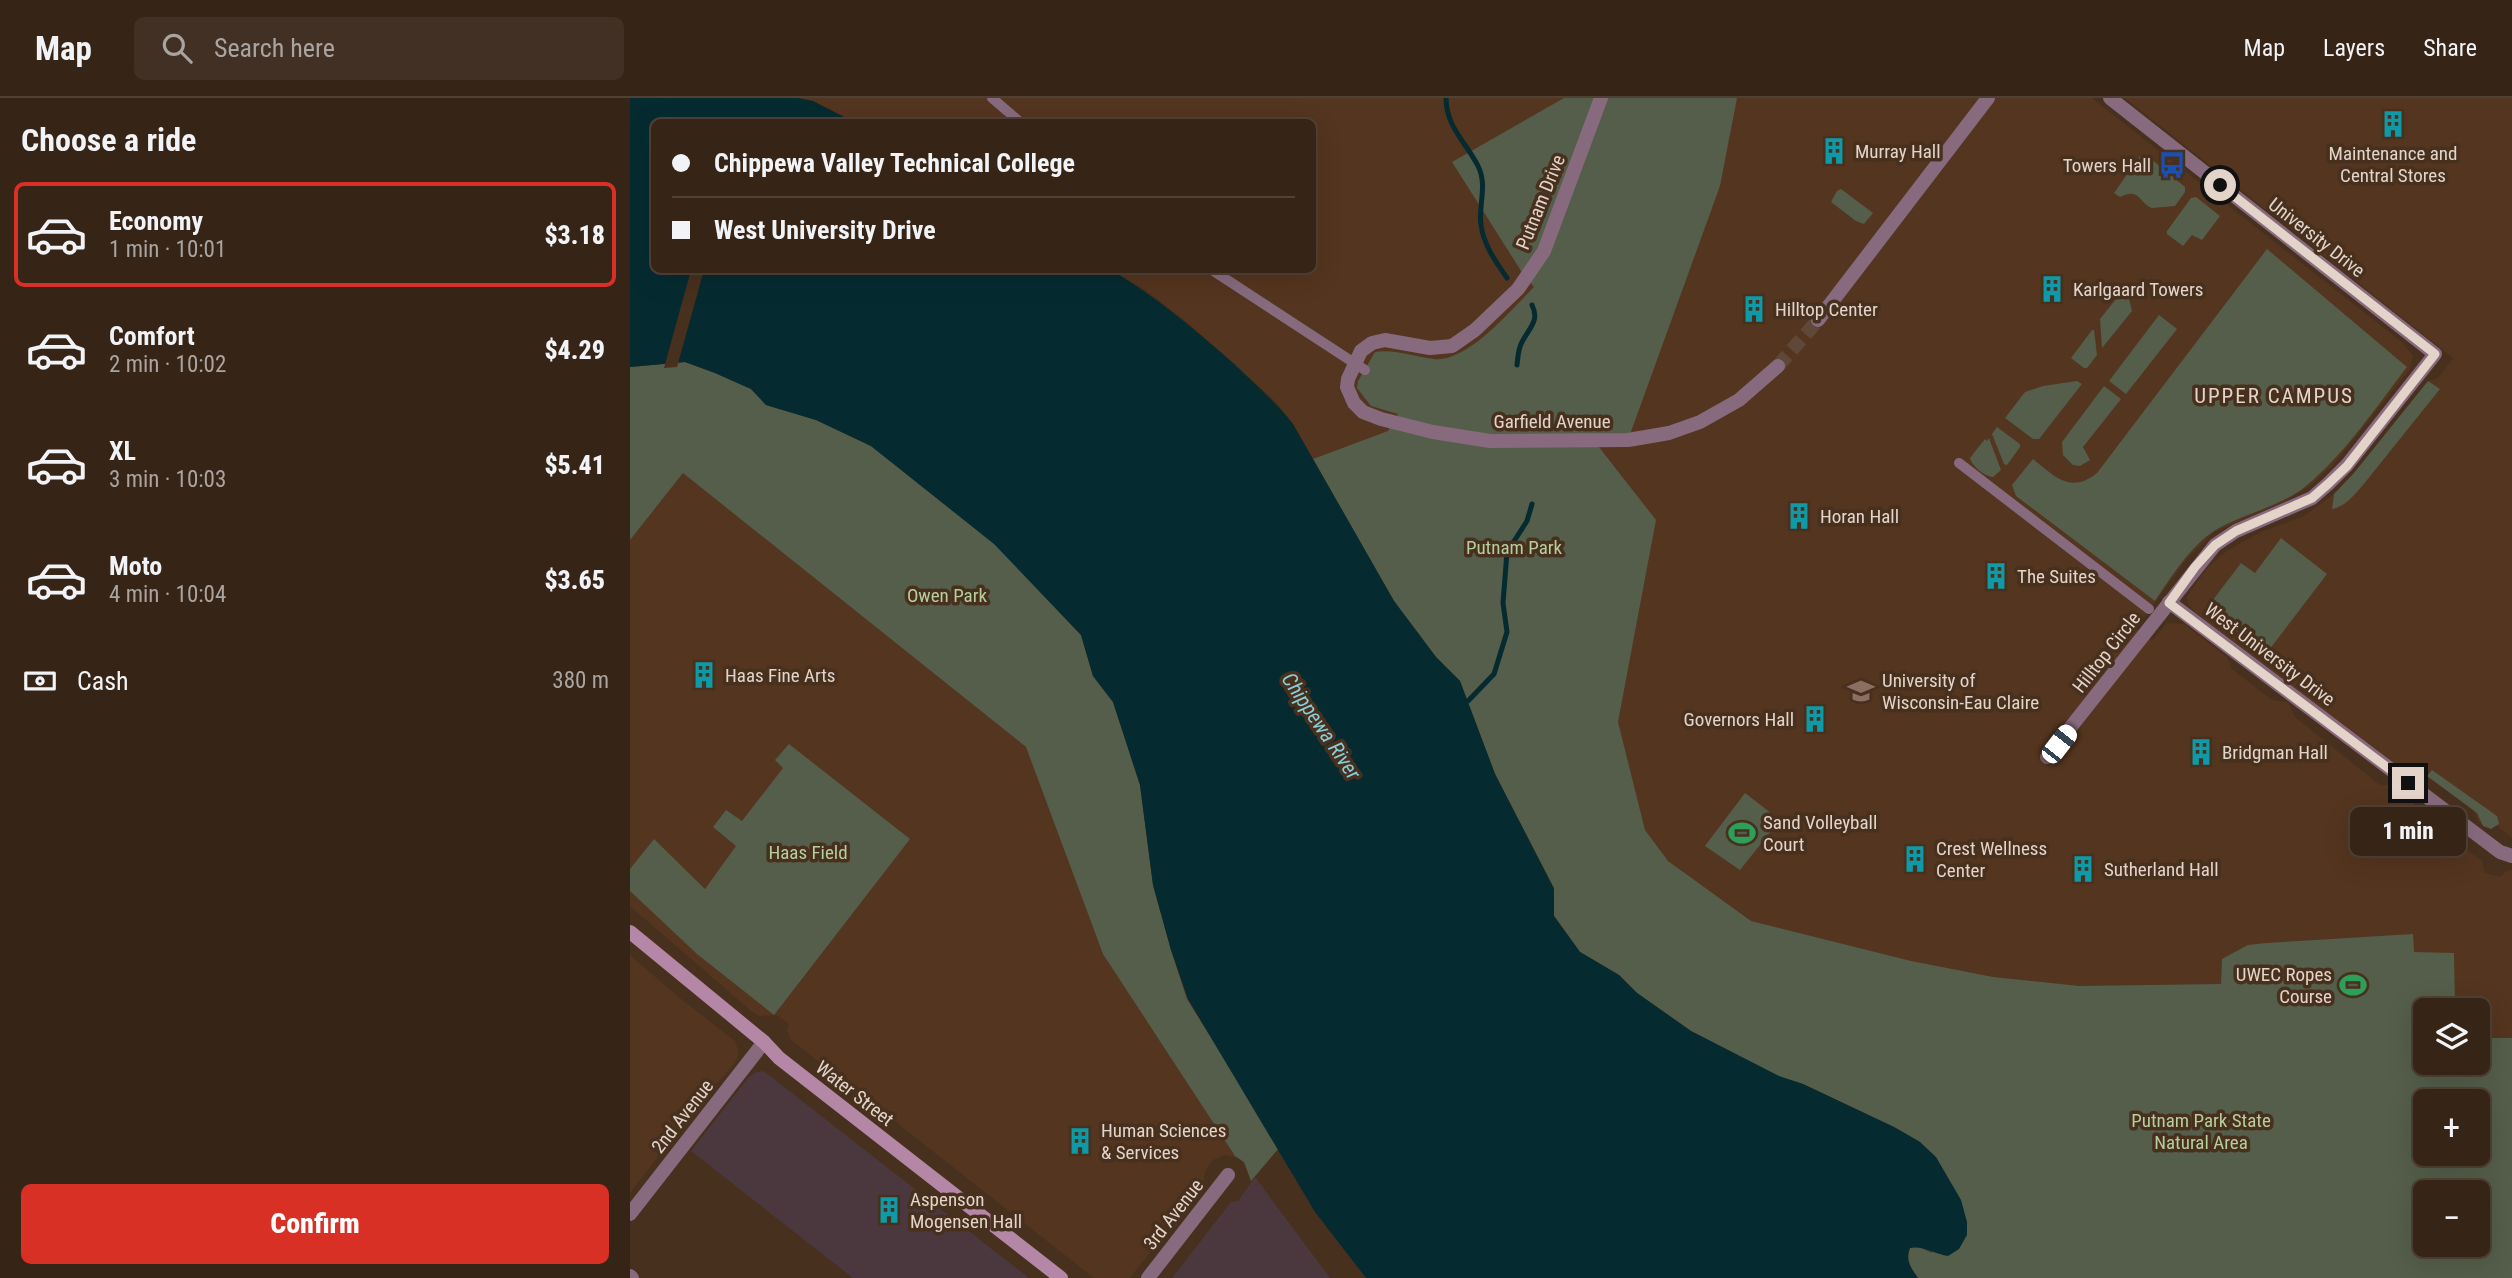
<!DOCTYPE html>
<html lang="en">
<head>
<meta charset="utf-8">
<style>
	:root { --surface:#362416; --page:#413023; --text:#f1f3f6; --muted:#aaa4a1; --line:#504135; --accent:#d93025 }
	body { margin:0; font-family:"Roboto Condensed",sans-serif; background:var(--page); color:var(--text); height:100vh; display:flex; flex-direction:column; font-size:26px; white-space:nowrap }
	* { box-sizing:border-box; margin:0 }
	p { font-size:23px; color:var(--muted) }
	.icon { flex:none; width:38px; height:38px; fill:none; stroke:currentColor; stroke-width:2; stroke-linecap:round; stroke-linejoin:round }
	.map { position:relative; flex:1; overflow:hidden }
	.side { display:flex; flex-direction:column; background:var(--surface); width:630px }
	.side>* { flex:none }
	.hud { position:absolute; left:21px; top:21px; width:665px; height:154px; border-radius:10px; box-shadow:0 7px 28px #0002,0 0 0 2px var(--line); display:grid; align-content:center; height:154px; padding:0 21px; background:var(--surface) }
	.buttons { position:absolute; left:1783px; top:900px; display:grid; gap:14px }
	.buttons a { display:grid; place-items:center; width:77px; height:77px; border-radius:10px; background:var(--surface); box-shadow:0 7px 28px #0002,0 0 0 2px var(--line); font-size:35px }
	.end { position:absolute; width:32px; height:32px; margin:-16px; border:9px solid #e3d3c8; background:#111; box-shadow:0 0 0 4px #111 }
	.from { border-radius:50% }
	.bubble { position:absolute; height:49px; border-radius:10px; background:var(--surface); box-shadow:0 7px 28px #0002,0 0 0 2px var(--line); font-size:23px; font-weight:800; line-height:49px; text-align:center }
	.car { position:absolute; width:21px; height:42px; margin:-21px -10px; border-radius:9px; box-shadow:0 0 5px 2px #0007; background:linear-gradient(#fff 24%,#345 0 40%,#fff 0 76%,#345 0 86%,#fff 0) }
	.hud b { display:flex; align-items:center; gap:24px; height:66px; font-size:26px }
	.hud b+b { border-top:2px solid var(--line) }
	.hud i { width:18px; height:18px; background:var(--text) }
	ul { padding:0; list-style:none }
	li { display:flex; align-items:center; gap:21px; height:105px; margin:0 14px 10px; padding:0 7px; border:4px solid transparent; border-radius:10px }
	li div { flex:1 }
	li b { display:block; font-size:26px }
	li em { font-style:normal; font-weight:800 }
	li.active { border-color:var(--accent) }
	li>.icon { width:63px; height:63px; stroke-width:1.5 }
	h2 { padding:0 21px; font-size:32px; line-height:84px }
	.pay { display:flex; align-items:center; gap:18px; height:77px; padding:0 21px; font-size:26px }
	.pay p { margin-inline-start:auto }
	.action { display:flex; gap:14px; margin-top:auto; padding:14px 21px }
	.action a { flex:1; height:80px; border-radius:10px; background:var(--accent); color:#fff; font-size:28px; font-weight:800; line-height:80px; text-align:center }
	header { display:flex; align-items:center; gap:42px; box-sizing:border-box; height:98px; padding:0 35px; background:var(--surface); border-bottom:2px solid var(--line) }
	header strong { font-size:33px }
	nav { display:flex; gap:38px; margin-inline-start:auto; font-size:24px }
	.search { width:490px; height:63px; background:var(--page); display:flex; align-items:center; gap:18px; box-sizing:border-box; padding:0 24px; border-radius:10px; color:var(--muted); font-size:26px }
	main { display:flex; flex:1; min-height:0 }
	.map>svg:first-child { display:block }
	.commercial { fill:#4b383f }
	.built { fill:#54351f; fill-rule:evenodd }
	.green { fill:#545e4a; fill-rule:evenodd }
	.water { fill:#052b31 }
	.pier { fill:#48301e }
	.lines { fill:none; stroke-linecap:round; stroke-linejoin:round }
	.stream { stroke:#052b31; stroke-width:5 }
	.minor-tunnel { stroke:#5f4838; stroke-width:14; stroke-dasharray:14 7; stroke-linecap:butt }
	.pedestrian { stroke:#876a7e; stroke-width:10 }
	.minor { stroke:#876a7e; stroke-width:14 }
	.secondary { stroke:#b587a6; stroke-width:14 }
	.route { stroke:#e3d3c8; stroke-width:9 }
	.labels { text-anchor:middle; stroke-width:7; stroke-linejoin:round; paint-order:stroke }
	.poi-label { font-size:19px; fill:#e3d3c8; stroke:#48301e; text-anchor:start }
	.street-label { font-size:19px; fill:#e3d3c8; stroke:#48301e }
	.park-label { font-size:19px; fill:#b5ce9d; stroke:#48301e }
	.neighbourhood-label { font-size:21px; letter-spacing:2px; fill:#e3d3c8; stroke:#48301e }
	.water-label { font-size:21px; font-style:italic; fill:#87cdda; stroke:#48301e }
</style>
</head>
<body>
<header>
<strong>Map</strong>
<div class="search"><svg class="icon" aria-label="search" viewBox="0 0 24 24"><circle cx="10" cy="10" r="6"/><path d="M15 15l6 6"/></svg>Search here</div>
<nav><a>Map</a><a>Layers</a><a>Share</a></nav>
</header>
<main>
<section class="side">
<h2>Choose a ride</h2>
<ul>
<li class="active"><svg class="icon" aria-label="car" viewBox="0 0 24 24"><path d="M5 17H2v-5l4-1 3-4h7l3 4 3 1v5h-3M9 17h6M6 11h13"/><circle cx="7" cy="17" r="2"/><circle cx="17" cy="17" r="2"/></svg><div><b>Economy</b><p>1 min · 10:01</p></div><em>$3.18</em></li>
<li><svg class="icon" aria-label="car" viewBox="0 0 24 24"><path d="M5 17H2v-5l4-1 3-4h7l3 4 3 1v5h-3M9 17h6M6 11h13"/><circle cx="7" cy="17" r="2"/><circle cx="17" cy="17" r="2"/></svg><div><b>Comfort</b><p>2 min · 10:02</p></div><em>$4.29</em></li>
<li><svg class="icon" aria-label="car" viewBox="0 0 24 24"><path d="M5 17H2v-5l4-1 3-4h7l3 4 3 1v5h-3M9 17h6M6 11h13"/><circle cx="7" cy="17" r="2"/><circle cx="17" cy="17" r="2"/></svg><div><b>XL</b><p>3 min · 10:03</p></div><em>$5.41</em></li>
<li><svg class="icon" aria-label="car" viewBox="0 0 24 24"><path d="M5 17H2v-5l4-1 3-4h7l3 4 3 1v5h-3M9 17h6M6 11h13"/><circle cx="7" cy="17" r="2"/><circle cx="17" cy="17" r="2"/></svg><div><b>Moto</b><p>4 min · 10:04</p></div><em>$3.65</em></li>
</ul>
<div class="pay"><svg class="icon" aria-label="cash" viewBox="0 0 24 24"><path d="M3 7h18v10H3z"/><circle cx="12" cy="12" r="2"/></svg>Cash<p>380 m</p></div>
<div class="action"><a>Confirm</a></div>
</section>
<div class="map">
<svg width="1882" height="1180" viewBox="0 0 1882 1180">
	<rect width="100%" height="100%" fill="#48301e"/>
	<g class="commercial">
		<polygon points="133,973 140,978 399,1180 223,1180 61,1053 118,980 124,975"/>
		<polygon points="625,1079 700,1180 542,1180 601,1104 608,1103"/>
	</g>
	<g class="built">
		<path d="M168,0H1462L1773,245L1783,258L1780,271L1704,366L1680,388L1654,404L1584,434L1556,462L1506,530L1522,543L1537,525L1554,526L1597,559L1602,571L1642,602L1658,604L1665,619L1750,687H1764L1782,701L1787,714L1852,763L1855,775L1871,779L1876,773L1882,772V1180H1288L1279,1166L1061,933L764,503L663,326L648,306L557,224L514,191L481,172H682V24H224L183,3ZM1796,912H1848V964H1796ZM1796,1003H1848V1055H1796ZM1796,1094H1848V1146H1796Z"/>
		<polygon points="1495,0 1882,0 1882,740 1866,727 1856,729 1849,724 1843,711 1801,680 1781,679 1776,676 1566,515 1558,506 1557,499 1564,488 1578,469 1598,452 1631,434 1674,418 1705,395 1724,375 1798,283 1808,280 1823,260"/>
		<polygon points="0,269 186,322 557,901 649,1050 621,1083 618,1071 609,1060 595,1057 583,1062 576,1072 573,1086 567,1094 500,1180 464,1180 160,941 157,931 159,926 147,917 129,918 120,912 0,808"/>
		<polygon points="0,857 46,897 105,943 109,955 105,965 69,1006 0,1095"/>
	</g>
	<g class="green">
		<path d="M934,0H1107L1090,88L998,342L965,344L1026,422L988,624L1015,732L1038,763L1121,823L1281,863L1363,879L1449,888L1591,886L1592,861L1618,847L1636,845L1783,836L1784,854L1824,855L1825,912H1796V964H1848V940H1882V1180H1288C1281,1170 1275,1163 1280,1150L1287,1148L1302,1155L1290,1044L1264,1029L1173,986L1149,979L1061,933L1007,895L989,877L950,854L924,818V790L865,676L830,583L806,559L764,503L683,361L758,333L768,316L741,308L727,290L728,283L745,254C766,251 784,259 804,261C837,265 882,211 904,189L893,176L822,64ZM1796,1003H1848V1055H1796ZM1796,1094H1848V1146H1796Z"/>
		<path d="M1516,57L1555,89V94L1545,108L1522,110C1508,104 1510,89 1490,99L1484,95L1510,58Z"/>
		<polygon points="1211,91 1243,115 1234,126 1226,123 1201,104 1207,93"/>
		<polygon points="1566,99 1590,118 1572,142 1562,137 1553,148 1537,136 1537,133 1561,100"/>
		<path d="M1637,151L1777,269C1746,309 1716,355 1676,388C1649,410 1613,415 1584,433C1560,449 1541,479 1525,503L1386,398L1382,387L1403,361C1425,379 1441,396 1467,375Z"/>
		<polygon points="1490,196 1499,201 1502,213 1472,250 1470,221"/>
		<polygon points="1529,217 1547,231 1496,296 1479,283"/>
		<polygon points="1462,232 1464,232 1467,257 1457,270 1454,270 1441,260"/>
		<polygon points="55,264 85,275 121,291 136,307 186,322 241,348 365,446 451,537 463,578 483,604 510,687 523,787 541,852 557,901 649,1050 621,1083 614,1064 605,1058 473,856 396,649 53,375 0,442 0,269"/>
		<polygon points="1447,283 1452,286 1409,341 1403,341 1375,320 1395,294 1413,288"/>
		<path d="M1798,283L1810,291L1733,387C1724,397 1715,409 1702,411L1704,396L1724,375Z"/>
		<polygon points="1474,288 1491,301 1453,349 1460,362 1450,368 1443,367 1433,357 1432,344"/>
		<polygon points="1367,329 1390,346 1390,349 1377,367 1374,366 1362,336"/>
		<path d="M1359,340L1371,372L1363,379C1354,378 1342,368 1340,360L1355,341L1357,343Z"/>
		<polygon points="1651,440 1697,476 1636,556 1576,511 1611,465 1625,475"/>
		<polygon points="159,646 280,741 144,917 67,856 0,793 0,771 24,741 75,791 106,748 83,729 96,712 112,723 153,670 145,662"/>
		<polygon points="1802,672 1867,718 1869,726 1861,731 1853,728 1847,715 1797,678"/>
		<polygon points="1115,695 1150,722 1110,772 1075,748"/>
	</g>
	<path class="water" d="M0,0H168L183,3L224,24H24V172H481C525,198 563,230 602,264C623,284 645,303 663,326L764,503L806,559L830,583L865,676L924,791V818L950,854L989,877L1007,895L1061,933L1149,978L1173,986L1264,1029L1290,1044L1306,1059L1331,1102L1337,1124V1137L1329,1151L1318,1158C1306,1156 1291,1147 1280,1150C1275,1163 1281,1170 1288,1180H736L685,1114L558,901L541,852L523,787L510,687L483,604L463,578L451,537L364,446L241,348L186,322L136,307L121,291L85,275L55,264L0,269Z"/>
	<polygon class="pier" points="61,172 74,172 47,269 34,270"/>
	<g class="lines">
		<g class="stream">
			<path d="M816,0C816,29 836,44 848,68C858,88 848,107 851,127C854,148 866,164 877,180"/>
			<path d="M887,267C888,259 888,251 892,244C899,230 910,223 902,207"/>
			<polyline points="833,604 838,603 864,576 877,534 873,505 877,454 897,423 902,406"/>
		</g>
		<polyline class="minor-tunnel" points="1148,268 1188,222"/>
		<g class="pedestrian">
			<polyline points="362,0 390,24"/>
			<polyline points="582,172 735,272"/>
			<polyline points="1329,365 1519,511"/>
		</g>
		<g class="minor">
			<polyline points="971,0 914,153 888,191 845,232 822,248 800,250 755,242 742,245 731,253 718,281 717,289 724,305 733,314 751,321 803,334 860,343 998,342 1039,335 1070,324 1109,302 1148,268"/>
			<polyline points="1188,222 1358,0"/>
			<polyline points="1539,504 1870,754 1882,758"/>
			<polyline points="1417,659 1585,447 1606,433 1682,400 1698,386 1717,367 1805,256 1480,0"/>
			<polyline points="0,1116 134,944"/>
			<polyline points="0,1178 2,1180"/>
			<polyline points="518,1180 598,1077"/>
		</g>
		<polyline class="secondary" points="0,834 134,944 149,960 431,1180"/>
	</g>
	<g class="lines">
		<polyline class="route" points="1590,87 1805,256 1717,368 1698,386 1682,400 1606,433 1585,447 1565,469 1539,505 1778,685"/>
	</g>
	<defs>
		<symbol id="building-bare" viewBox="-9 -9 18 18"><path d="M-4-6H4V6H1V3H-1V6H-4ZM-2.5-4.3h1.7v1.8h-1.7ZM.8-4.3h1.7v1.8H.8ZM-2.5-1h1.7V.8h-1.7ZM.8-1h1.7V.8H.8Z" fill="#0f9aa8" stroke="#48301e" stroke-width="2.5" paint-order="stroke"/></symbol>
		<symbol id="bus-bare" viewBox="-9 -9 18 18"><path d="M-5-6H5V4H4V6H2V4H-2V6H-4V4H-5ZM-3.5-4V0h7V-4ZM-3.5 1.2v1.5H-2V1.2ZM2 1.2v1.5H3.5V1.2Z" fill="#1a4fb4" stroke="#48301e" stroke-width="2.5" paint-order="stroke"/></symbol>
		<symbol id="university-bare" viewBox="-9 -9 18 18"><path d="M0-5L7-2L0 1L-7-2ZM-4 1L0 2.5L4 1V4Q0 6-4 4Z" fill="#8d6e63" stroke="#48301e" stroke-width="2.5" paint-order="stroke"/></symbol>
		<symbol id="stadium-bare" viewBox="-9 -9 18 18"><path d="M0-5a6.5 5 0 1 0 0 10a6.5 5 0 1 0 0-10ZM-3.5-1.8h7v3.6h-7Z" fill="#2e9e5b" stroke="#48301e" stroke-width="2.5" paint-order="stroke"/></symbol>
	</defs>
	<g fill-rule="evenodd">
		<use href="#building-bare" x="1744" y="7" width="38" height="38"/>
		<use href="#building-bare" x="1185" y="34" width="38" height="38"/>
		<use href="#bus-bare" x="1523" y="48" width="38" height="38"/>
		<use href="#building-bare" x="1403" y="172" width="38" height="38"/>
		<use href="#building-bare" x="1105" y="192" width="38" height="38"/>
		<use href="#building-bare" x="1150" y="399" width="38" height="38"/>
		<use href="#building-bare" x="1347" y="459" width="38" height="38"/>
		<use href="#building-bare" x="55" y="558" width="38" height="38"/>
		<use href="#university-bare" x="1212" y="574" width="38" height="38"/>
		<use href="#building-bare" x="1166" y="602" width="38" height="38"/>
		<use href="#building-bare" x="1552" y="635" width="38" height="38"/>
		<use href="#stadium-bare" x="1093" y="716" width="38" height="38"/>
		<use href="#building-bare" x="1266" y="742" width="38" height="38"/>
		<use href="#building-bare" x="1434" y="752" width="38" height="38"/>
		<use href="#stadium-bare" x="1704" y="868" width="38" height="38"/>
		<use href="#building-bare" x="431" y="1024" width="38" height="38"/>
		<use href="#building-bare" x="240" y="1093" width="38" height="38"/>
	</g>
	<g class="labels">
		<g class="poi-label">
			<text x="1225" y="60">Murray Hall</text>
			<text x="1763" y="62" text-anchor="middle">Maintenance and<tspan x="1763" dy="22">Central Stores</tspan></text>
			<text x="1521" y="74" text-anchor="end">Towers Hall</text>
			<text x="1443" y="198">Karlgaard Towers</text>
			<text x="1145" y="218">Hilltop Center</text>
			<text x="1190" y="425">Horan Hall</text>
			<text x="1387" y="485">The Suites</text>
			<text x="95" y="584">Haas Fine Arts</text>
			<text x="1252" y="589">University of<tspan x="1252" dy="22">Wisconsin-Eau Claire</tspan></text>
			<text x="1164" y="628" text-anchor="end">Governors Hall</text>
			<text x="1592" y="661">Bridgman Hall</text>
			<text x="1133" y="731">Sand Volleyball<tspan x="1133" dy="22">Court</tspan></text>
			<text x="1306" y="757">Crest Wellness<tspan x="1306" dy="22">Center</tspan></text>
			<text x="1474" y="778">Sutherland Hall</text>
			<text x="1702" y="883" text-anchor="end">UWEC Ropes<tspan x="1702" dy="22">Course</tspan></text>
			<text x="471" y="1039">Human Sciences<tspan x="471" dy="22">&amp; Services</tspan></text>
			<text x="280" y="1108">Aspenson<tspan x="280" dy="22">Mogensen Hall</tspan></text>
		</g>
		<g class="street-label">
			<text transform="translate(910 104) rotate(-68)" y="7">Putnam Drive</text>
			<text transform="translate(1687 139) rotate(38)" y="7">University Drive</text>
			<text x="922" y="330">Garfield Avenue</text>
			<text transform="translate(1476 554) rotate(-52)" y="7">Hilltop Circle</text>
			<text transform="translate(1640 556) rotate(37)" y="7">West University Drive</text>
			<text transform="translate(225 995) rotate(38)" y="7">Water Street</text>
			<text transform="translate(52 1018) rotate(-52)" y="7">2nd Avenue</text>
			<text transform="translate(543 1116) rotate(-52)" y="7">3rd Avenue</text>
		</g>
		<g class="park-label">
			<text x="884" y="456">Putnam Park</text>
			<text x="317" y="504">Owen Park</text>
			<text x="178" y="761">Haas Field</text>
			<text x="1571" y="1029">Putnam Park State<tspan x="1571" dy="22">Natural Area</tspan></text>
		</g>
		<g class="neighbourhood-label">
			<text x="1644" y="305">UPPER CAMPUS</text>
		</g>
		<g class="water-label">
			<text transform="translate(691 628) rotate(56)" y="7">Chippewa River</text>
		</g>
	</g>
</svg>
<div class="buttons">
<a><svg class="icon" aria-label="layers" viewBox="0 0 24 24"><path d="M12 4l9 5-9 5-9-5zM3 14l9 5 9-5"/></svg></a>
<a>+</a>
<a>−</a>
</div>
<i class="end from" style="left:1590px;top:87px"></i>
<i class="end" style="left:1778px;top:685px"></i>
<div class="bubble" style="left:1720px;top:709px;width:116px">1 min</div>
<i class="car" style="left:1429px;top:646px;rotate:38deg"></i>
<div class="hud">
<b><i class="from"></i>Chippewa Valley Technical College</b>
<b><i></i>West University Drive</b>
</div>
</div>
</main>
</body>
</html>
